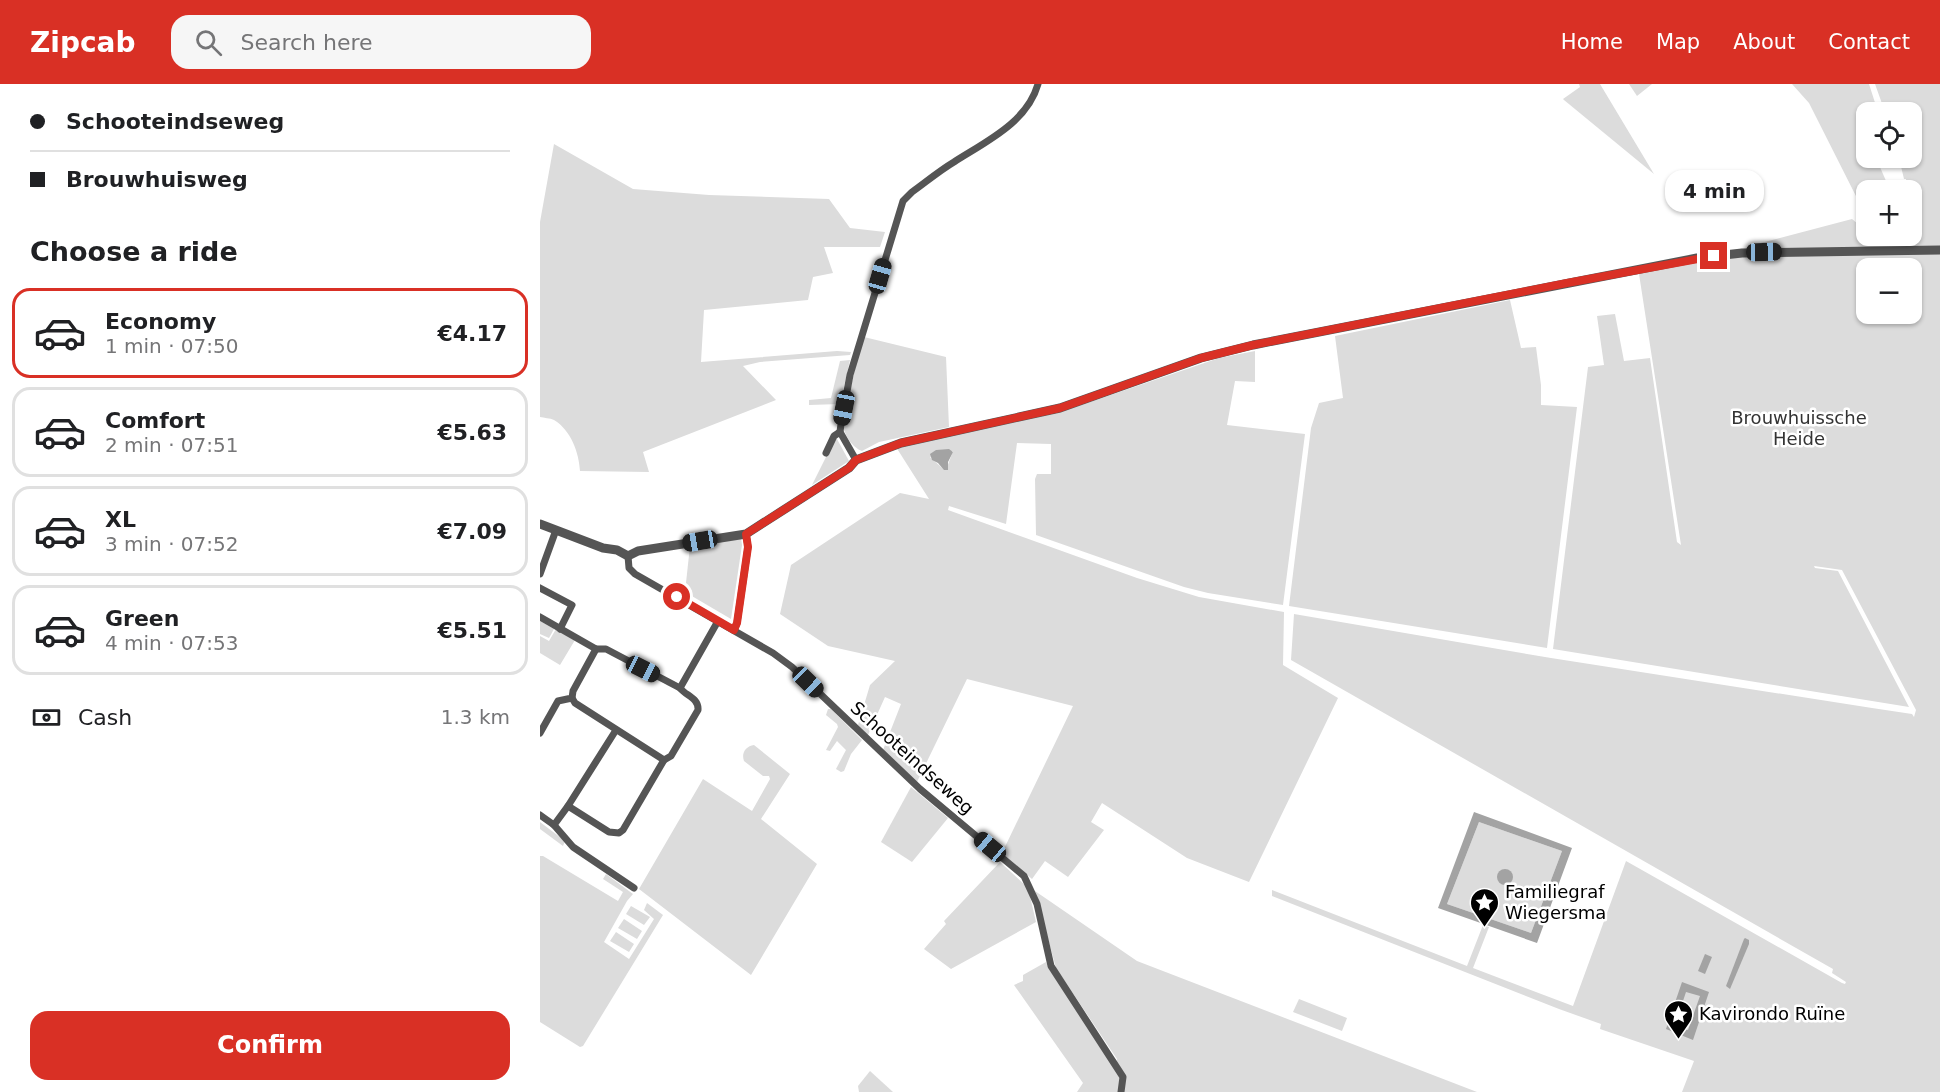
<!DOCTYPE html>
<html lang="en">
<head>
<meta charset="utf-8">
<style>
	:root { --surface:#fff; --page:#f6f6f6; --text:#202124; --muted:#757577; --line:#e0e0e0; --accent:#d93025 }
	body { margin:0; font-family:"DejaVu Sans",sans-serif; background:var(--page); color:var(--text); height:100vh; display:flex; flex-direction:column; font-size:22px; white-space:nowrap }
	* { box-sizing:border-box; margin:0 }
	p { font-size:20px; color:var(--muted) }
	.icon { flex:none; width:33px; height:33px; fill:none; stroke:currentColor; stroke-width:2; stroke-linecap:round; stroke-linejoin:round }
	.map { position:relative; flex:1; overflow:hidden }
	.details { display:flex; flex-direction:column; background:var(--surface); width:540px }
	.details>* { flex:none }
	.top-card { display:grid; align-content:center; height:132px; padding:0 30px; background:var(--surface) }
	.controls { position:absolute; left:1316px; top:18px; display:grid; gap:12px }
	.controls a { display:grid; place-items:center; width:66px; height:66px; border-radius:12px; background:var(--surface); box-shadow:0 2px 4px #0004; font-size:30px }
	.end { position:absolute; width:27px; height:27px; margin:-14px; border:8px solid #d93025; background:#fff; box-shadow:0 0 0 3px #fff }
	.from { border-radius:50% }
	.bubble { position:absolute; height:42px; border-radius:18px; background:var(--surface); box-shadow:0 2px 4px #0004; font-size:20px; font-weight:700; line-height:42px; text-align:center }
	.car { position:absolute; width:18px; height:36px; margin:-18px -9px; border-radius:8px; box-shadow:0 0 4px 2px #0007; background:linear-gradient(#222 24%,#8ab4d8 0 40%,#222 0 76%,#8ab4d8 0 86%,#222 0) }
	.top-card b { display:flex; align-items:center; gap:21px; height:57px; font-size:22px }
	.top-card b+b { border-top:2px solid var(--line) }
	.top-card i { width:15px; height:15px; background:var(--text) }
	ul { padding:0; list-style:none }
	li { display:flex; align-items:center; gap:18px; height:90px; margin:0 12px 9px; padding:0 18px; border:3px solid var(--line); border-radius:18px }
	li div { flex:1 }
	li b { display:block; font-size:22px }
	li em { font-style:normal; font-weight:700 }
	li.active { border-color:var(--accent) }
	li>.icon { width:54px; height:54px; stroke-width:1.5 }
	h2 { padding:0 30px; font-size:27px; line-height:72px }
	.pay { display:flex; align-items:center; gap:15px; height:66px; padding:0 30px; font-size:22px }
	.pay p { margin-inline-start:auto }
	.action { display:flex; gap:12px; margin-top:auto; padding:12px 30px }
	.action a { flex:1; height:69px; border-radius:18px; background:var(--accent); color:#fff; font-size:24px; font-weight:700; line-height:69px; text-align:center }
	header { display:flex; align-items:center; gap:36px; box-sizing:border-box; height:84px; padding:0 30px; background:var(--accent); color:#fff }
	header strong { font-size:28px }
	nav { display:flex; gap:33px; margin-inline-start:auto; font-size:21px }
	.search { width:420px; height:54px; background:var(--page); display:flex; align-items:center; gap:15px; box-sizing:border-box; padding:0 21px; border-radius:18px; color:var(--muted); font-size:22px }
	main { display:flex; flex:1; min-height:0 }
	.map>svg:first-child { display:block }
	.green { fill:#dcdcdc; fill-rule:evenodd }
	.water { fill:#a3a3a3; fill-rule:evenodd }
	.lines { fill:none; stroke-linecap:round; stroke-linejoin:round }
	.minor { stroke:#555; stroke-width:7 }
	.tertiary { stroke:#555; stroke-width:9 }
	.route { stroke:#d93025; stroke-width:8 }
	.labels { text-anchor:middle; stroke-width:5; stroke-linejoin:round; paint-order:stroke }
	.park-label { font-size:18px; fill:#333; stroke:#fff }
	.street-label { font-size:18px; fill:#000; stroke:#fff }
	.poi-label { font-size:18px; fill:#000; stroke:#fff; text-anchor:start }
</style>
</head>
<body>
<header>
<strong>Zipcab</strong>
<div class="search"><svg class="icon" aria-label="search" viewBox="0 0 24 24"><circle cx="10" cy="10" r="6"/><path d="M15 15l6 6"/></svg>Search here</div>
<nav><a>Home</a><a>Map</a><a>About</a><a>Contact</a></nav>
</header>
<main>
<section class="details">
<div class="top-card">
<b><i class="from"></i>Schooteindseweg</b>
<b><i></i>Brouwhuisweg</b>
</div>
<h2>Choose a ride</h2>
<ul>
<li class="active"><svg class="icon" aria-label="car" viewBox="0 0 24 24"><path d="M5 17H2v-5l4-1 3-4h7l3 4 3 1v5h-3M9 17h6M6 11h13"/><circle cx="7" cy="17" r="2"/><circle cx="17" cy="17" r="2"/></svg><div><b>Economy</b><p>1 min · 07:50</p></div><em>€4.17</em></li>
<li><svg class="icon" aria-label="car" viewBox="0 0 24 24"><path d="M5 17H2v-5l4-1 3-4h7l3 4 3 1v5h-3M9 17h6M6 11h13"/><circle cx="7" cy="17" r="2"/><circle cx="17" cy="17" r="2"/></svg><div><b>Comfort</b><p>2 min · 07:51</p></div><em>€5.63</em></li>
<li><svg class="icon" aria-label="car" viewBox="0 0 24 24"><path d="M5 17H2v-5l4-1 3-4h7l3 4 3 1v5h-3M9 17h6M6 11h13"/><circle cx="7" cy="17" r="2"/><circle cx="17" cy="17" r="2"/></svg><div><b>XL</b><p>3 min · 07:52</p></div><em>€7.09</em></li>
<li><svg class="icon" aria-label="car" viewBox="0 0 24 24"><path d="M5 17H2v-5l4-1 3-4h7l3 4 3 1v5h-3M9 17h6M6 11h13"/><circle cx="7" cy="17" r="2"/><circle cx="17" cy="17" r="2"/></svg><div><b>Green</b><p>4 min · 07:53</p></div><em>€5.51</em></li>
</ul>
<div class="pay"><svg class="icon" aria-label="cash" viewBox="0 0 24 24"><path d="M3 7h18v10H3z"/><circle cx="12" cy="12" r="2"/></svg>Cash<p>1.3 km</p></div>
<div class="action"><a>Confirm</a></div>
</section>
<div class="map">
<svg width="1400" height="1008" viewBox="0 0 1400 1008">
	<rect width="100%" height="100%" fill="#fff"/>
	<g class="green">
		<polygon points="1039,0 1060,0 1114,90 1024,16 1023,15 1040,3"/>
		<polygon points="1089,0 1112,0 1097,12"/>
		<polygon points="1252,0 1329,0 1338,28 1326,28 1326,34 1322,36 1326,46 1326,74 1336,74 1350,106 1326,106 1326,125 1323,126 1269,19"/>
		<path d="M1335,0H1400V1008H1142L1154,977L1060,945L1061,940L1019,925L732,812V806L927,882L943,841L949,843L933,884L1033,922L1086,777L1302,899L1305,900L1306,898L1292,889L1293,885L751,576L754,530L1011,574L1332,624L1372,630L1374,633L1376,626L1302,486L1274,482L1275,484L1298,487L1369,623L1013,565L1048,283L1064,281L1057,232L1075,230L1084,277L1110,274L1137,458L1141,461L1099,190L1216,167L1211,164L1213,161L1312,135L1318,140L1320,153L1327,152H1371V106H1367L1366,95H1364L1359,74H1371V28H1345ZM1326,184H1371V230H1326Z"/>
		<path d="M14,60L93,105L169,111L289,115L310,144L345,148L340,163H284L293,189L273,193L268,216L164,226L161,278L297,267L311,268L310,271L220,278L203,282L236,316L103,368L109,388L40,387C39,369 31,346 14,336C10,334 4,334 0,333V138Z"/>
		<polygon points="970,216 981,264 996,263 1001,301 1001,321 1037,323 1007,564 749,522 771,344 779,319 803,314 795,252"/>
		<path d="M324,253L406,273L409,343L339,358L322,367C313,364 304,351 303,341C303,335 306,328 307,322C311,299 317,276 324,253Z"/>
		<path d="M715,267V298L695,297L687,341L765,350L743,521L668,509L644,503L496,451L495,395L497,390H511V360L477,359L466,440L409,422L408,426L597,494L659,513L744,528L743,581L798,614L709,798L647,774L562,719L551,738L564,746L528,793L505,777L492,795L462,769L533,622L427,595L377,698L343,666L361,620L345,613L328,651L318,641L330,601L355,577L288,562L240,530L251,481L360,409L389,415L356,363L518,329L679,274ZM413,367L406,386C404,386 392,375 390,373Z"/>
		<polygon points="310,276 300,320 269,321 269,316 291,314 300,277"/>
		<polygon points="295,355 297,355 309,377 272,401"/>
		<polygon points="201,454 202,461 191,535 145,508 150,462"/>
		<polygon points="0,537 14,545 9,554 0,550"/>
		<polygon points="16,545 35,556 20,581 0,569 0,552 9,557"/>
		<polygon points="288,625 291,625 322,656 311,670 304,687 301,688 296,685 306,666 297,657 290,667 286,666 298,643 297,640 286,631"/>
		<path d="M214,661L250,690L221,735L277,780L211,891L99,805L163,695L212,727L230,695L229,692H223L204,677C201,669 206,662 214,661Z"/>
		<polygon points="371,703 408,734 372,778 341,758"/>
		<polygon points="0,738 25,757 23,762 0,745"/>
		<polygon points="939,738 1022,767 991,849 907,820"/>
		<polygon points="0,772 3,772 78,817 83,808 63,795 66,790 93,810 87,817 64,858 89,875 114,835 104,826 107,819 123,831 43,962 40,963 0,938"/>
		<polygon points="460,778 485,801 489,808 496,838 411,885 384,865 406,840 404,837"/>
		<polygon points="495,807 597,877 937,1008 537,1008 543,999 474,901 483,897 483,891 506,878 509,885 575,983 577,975 516,884"/>
		<polygon points="91,822 110,833 104,841 86,830"/>
		<polygon points="84,835 102,847 97,855 78,844"/>
		<polygon points="76,848 94,860 89,868 70,857"/>
		<polygon points="759,915 807,934 802,947 753,928"/>
		<polygon points="330,987 353,1008 319,1008 318,1002"/>
	</g>
	<g class="water">
		<polygon points="409,365 413,368 408,378 408,386 404,386 398,379 392,376 390,370 396,366"/>
		<path d="M934,728L1032,764L997,859L898,824ZM939,738L1022,767L991,849L907,820Z"/>
		<circle cx="965" cy="793" r="8"/>
		<polygon points="1205,854 1209,856 1209,860 1190,905 1186,902 1204,855"/>
		<polygon points="1165,870 1172,873 1165,890 1158,887"/>
		<path d="M1142,898L1169,908L1153,956L1126,945ZM1146,908L1160,912L1148,946L1135,941Z"/>
	</g>
	<g class="lines">
		<g class="minor">
			<polyline points="286,369 294,352 300,348"/>
			<path d="M316,376L300,348L301,340L310,291L363,117L372,108C386,98 399,87 414,78C445,58 487,39 498,0"/>
			<polyline points="88,472 89,484 95,490 233,569 252,583 380,705 484,792 497,820 511,882 583,993 581,1008"/>
			<polyline points="0,490 16,446"/>
			<polyline points="0,504 32,521 20,545"/>
			<path d="M0,533L56,565H66L140,604C146,612 159,614 158,626L131,672L124,676L83,746L79,749L69,748L28,722"/>
			<polyline points="194,546 197,539 208,463 206,450"/>
			<polyline points="140,604 178,537"/>
			<polyline points="32,614 35,619 124,676"/>
			<polyline points="0,649 18,617 32,614 33,607 56,565"/>
			<polyline points="0,731 14,741 33,763 94,804"/>
			<polyline points="14,741 28,722 76,646"/>
		</g>
		<polyline class="tertiary" points="0,440 63,464 77,466 88,472 98,467 206,450 309,384 316,376 361,359 520,324 661,274 713,261 1157,174 1202,169 1400,166"/>
	</g>
	<g class="lines">
		<polyline class="route" points="137,513 194,546 197,539 208,463 206,450 309,384 316,376 361,359 520,324 661,274 713,261 1027,199 1174,172"/>
	</g>
	<defs>
		<symbol id="sight-pin" viewBox="-11 -11 22 30"><path d="M0 17L-7.5 6A9.5 9.5 0 1 1 7.5 6Z" fill="#000" stroke="#fff"/><path d="M0-6L1.8-2.2L6-1.7L2.9 1.2L3.7 5.4L0 3.3L-3.7 5.4L-2.9 1.2L-6-1.7L-1.8-2.2Z" fill="#fff"/></symbol>
	</defs>
	<g fill-rule="evenodd">
		<use href="#sight-pin" x="928" y="802" width="33" height="45"/>
		<use href="#sight-pin" x="1122" y="914" width="33" height="45"/>
	</g>
	<g class="labels">
		<g class="park-label">
			<text x="1259" y="340">Brouwhuissche<tspan x="1259" dy="21">Heide</tspan></text>
		</g>
		<g class="street-label">
			<text transform="translate(372 674) rotate(42)" y="6">Schooteindseweg</text>
		</g>
		<g class="poi-label">
			<text x="965" y="814">Familiegraf<tspan x="965" dy="21">Wiegersma</tspan></text>
			<text x="1159" y="936">Kavirondo Ruïne</text>
		</g>
	</g>
</svg>
<div class="controls">
<a><svg class="icon" aria-label="locate" viewBox="0 0 24 24"><circle cx="12" cy="12" r="6"/><path d="M12 2v4M12 18v4M2 12h4M18 12h4"/></svg></a>
<a>+</a>
<a>−</a>
</div>
<i class="end from" style="left:137px;top:513px"></i>
<i class="end" style="left:1174px;top:172px"></i>
<div class="bubble" style="left:1125px;top:86px;width:99px">4 min</div>
<i class="car" style="left:1224px;top:168px;rotate:89deg"></i>
<i class="car" style="left:340px;top:192px;rotate:16deg"></i>
<i class="car" style="left:304px;top:324px;rotate:191deg"></i>
<i class="car" style="left:160px;top:457px;rotate:260deg"></i>
<i class="car" style="left:103px;top:585px;rotate:117deg"></i>
<i class="car" style="left:268px;top:598px;rotate:134deg"></i>
<i class="car" style="left:450px;top:763px;rotate:310deg"></i>
</div>
</main>
</body>
</html>
